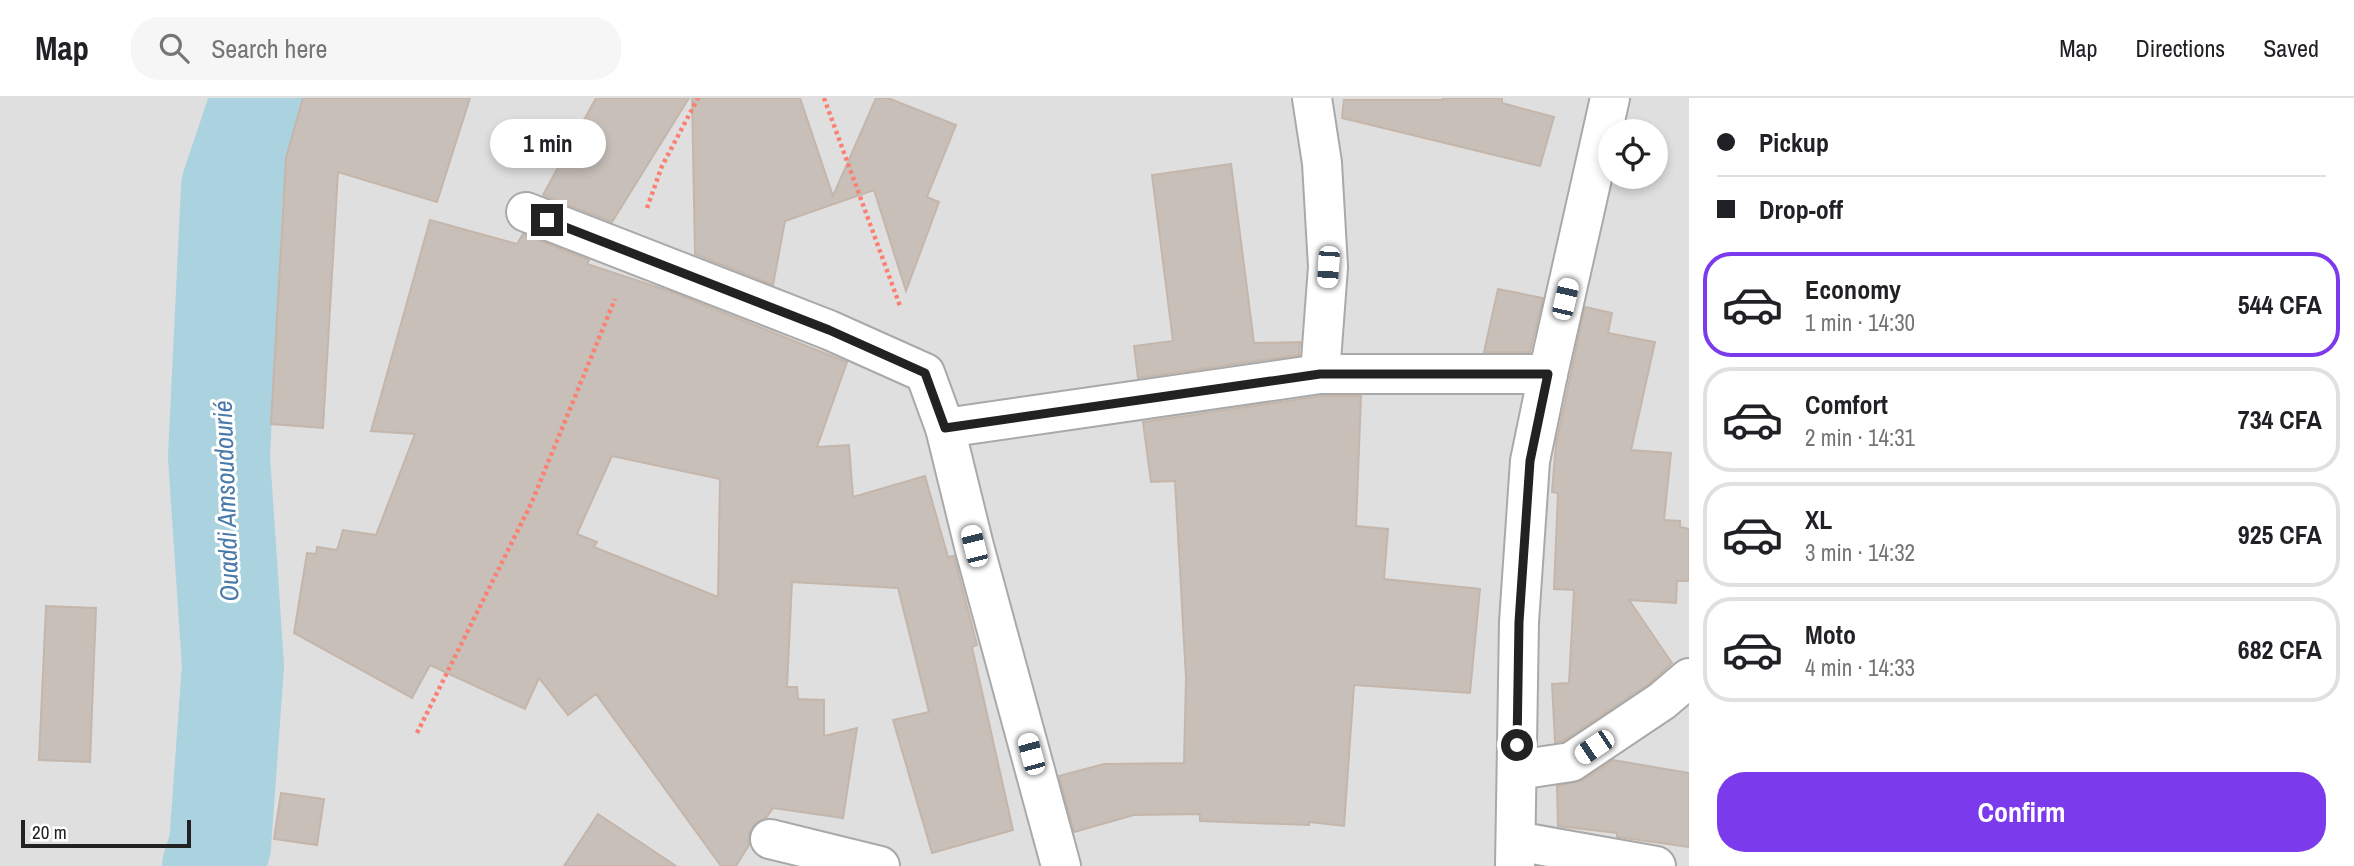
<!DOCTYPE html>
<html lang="en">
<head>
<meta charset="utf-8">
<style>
	:root { --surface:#fff; --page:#f6f6f6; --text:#202124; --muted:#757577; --line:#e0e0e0; --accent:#7c3aed }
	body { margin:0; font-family:"Archivo Narrow",sans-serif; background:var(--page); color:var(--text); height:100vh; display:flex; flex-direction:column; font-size:26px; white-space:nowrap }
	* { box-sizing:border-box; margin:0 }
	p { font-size:23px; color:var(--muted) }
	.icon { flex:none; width:38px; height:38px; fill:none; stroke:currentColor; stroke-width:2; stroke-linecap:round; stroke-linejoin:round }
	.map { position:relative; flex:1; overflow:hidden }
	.sheet { display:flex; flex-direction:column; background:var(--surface); width:665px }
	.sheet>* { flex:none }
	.hud { display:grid; align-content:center; height:154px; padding:0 28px; background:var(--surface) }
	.fabs { position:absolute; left:1598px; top:21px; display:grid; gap:14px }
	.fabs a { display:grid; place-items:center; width:70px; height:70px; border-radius:50%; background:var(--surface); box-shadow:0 4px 10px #0003; font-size:35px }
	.scale { position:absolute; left:21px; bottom:18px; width:170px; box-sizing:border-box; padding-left:7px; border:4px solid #222; border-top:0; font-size:19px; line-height:24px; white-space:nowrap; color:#222; -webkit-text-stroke:5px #fff; paint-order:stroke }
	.end { position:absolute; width:32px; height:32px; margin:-16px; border:9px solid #222; background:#fff; box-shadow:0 0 0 4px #fff }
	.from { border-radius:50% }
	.bubble { position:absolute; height:49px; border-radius:24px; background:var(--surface); box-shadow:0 4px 10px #0003; font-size:23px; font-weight:800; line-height:49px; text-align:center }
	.car { position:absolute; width:21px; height:42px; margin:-21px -10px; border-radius:9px; box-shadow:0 0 5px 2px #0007; background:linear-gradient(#fff 24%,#345 0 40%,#fff 0 76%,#345 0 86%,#fff 0) }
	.hud b { display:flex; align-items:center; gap:24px; height:66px; font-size:26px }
	.hud b+b { border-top:2px solid var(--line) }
	.hud i { width:18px; height:18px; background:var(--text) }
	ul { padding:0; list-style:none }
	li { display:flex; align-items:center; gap:21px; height:105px; margin:0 14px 10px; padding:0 14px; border:4px solid var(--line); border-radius:28px }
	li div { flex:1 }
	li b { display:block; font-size:26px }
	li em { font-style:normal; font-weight:800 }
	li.on { border-color:var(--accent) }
	li>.icon { width:63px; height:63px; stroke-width:1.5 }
	.primary-button { display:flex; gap:14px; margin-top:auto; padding:14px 28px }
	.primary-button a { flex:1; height:80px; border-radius:28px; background:var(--accent); color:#fff; font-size:28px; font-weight:800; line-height:80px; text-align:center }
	header { display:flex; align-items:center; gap:42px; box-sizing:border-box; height:98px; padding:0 35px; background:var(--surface); border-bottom:2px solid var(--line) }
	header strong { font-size:33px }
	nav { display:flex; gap:38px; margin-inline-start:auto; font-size:24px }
	.search { width:490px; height:63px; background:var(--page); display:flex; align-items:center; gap:18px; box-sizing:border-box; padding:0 24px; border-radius:28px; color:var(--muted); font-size:26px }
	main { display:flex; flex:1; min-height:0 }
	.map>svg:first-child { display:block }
	.residential { fill:#e0dfdf; fill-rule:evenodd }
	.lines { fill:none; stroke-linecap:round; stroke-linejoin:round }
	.river { stroke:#aad3df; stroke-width:102 }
	.building { fill:#c7bfb8; stroke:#c4b6ab; stroke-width:2; fill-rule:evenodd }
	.street-casing { stroke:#a9a9a9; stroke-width:42 }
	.path { stroke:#fa8072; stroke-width:4.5; stroke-dasharray:3.5 3.5; stroke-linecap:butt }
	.street { stroke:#fff; stroke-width:38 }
	.route { stroke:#222; stroke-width:9 }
	.labels { text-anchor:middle; stroke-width:6; stroke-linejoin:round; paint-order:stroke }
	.water-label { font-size:26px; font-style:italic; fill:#4a7aab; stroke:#fff }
</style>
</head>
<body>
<header>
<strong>Map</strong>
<div class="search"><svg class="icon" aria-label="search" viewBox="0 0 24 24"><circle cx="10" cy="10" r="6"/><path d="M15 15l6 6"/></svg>Search here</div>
<nav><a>Map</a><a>Directions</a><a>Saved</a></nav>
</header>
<main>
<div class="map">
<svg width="1689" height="768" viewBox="0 0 1689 768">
	<rect width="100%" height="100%" fill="#f2efe9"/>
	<path class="residential" d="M0,0H1689V768H0ZM1610,33H1656V79H1610Z"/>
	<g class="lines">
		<polyline class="river" points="213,768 220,748 233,568 219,359 232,89 262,0"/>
	</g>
	<g class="building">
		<polygon points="303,0 470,0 437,104 338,74 323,330 271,326 286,60"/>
		<polygon points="596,0 689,0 612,124 543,97"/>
		<polygon points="692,0 800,0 833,98 876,0 888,0 956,27 927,99 939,104 906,193 874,92 785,123 773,187 695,156"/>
		<polygon points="1443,0 1502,0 1502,5 1554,19 1540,68 1342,20 1344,2 1443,2"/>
		<polygon points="1231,66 1254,245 1300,244 1299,257 1138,280 1134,248 1173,243 1152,77"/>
		<path d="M430,122L517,146L523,136L589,162L587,166L669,193L847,264L817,349L849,347L853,399L925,378L948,459L954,458L977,547L972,549L1013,732L932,755L893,622L929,614L898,490L792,484L787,589H797L798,601L824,602V638L857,630L843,720L773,710L766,720L754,726L749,736V747L736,768H721L596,596L568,617L539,580L525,611L430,567L412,600L294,535L307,455L316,456L317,449L337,452L343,432L376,437L415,336L371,333ZM612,358L720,381L718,499L594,449L597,444L577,436Z"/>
		<polygon points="1498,191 1543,200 1530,254 1484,254"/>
		<polygon points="1585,209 1612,215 1608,235 1655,244 1631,352 1671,355 1664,422 1680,423 1680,429 1689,431 1689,483 1677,483 1676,505 1629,502 1672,565 1649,586 1563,643 1555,644 1552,586 1569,585 1574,492 1554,491 1558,395 1552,394 1556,346"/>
		<polygon points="1322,298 1361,298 1356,428 1388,431 1384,481 1480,491 1470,595 1354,587 1344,728 1309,724 1309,727 1200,723 1200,716 1134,717 1074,734 1059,678 1104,666 1184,665 1186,580 1175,383 1151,384 1143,324"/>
		<polygon points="46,508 96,510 90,664 39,662"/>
		<polygon points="1613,662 1689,675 1689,749 1617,739 1617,735 1558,728 1557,688 1583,682"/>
		<polygon points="281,695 324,701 317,747 274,741"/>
		<polygon points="598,716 676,768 564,768"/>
	</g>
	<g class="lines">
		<defs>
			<g id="street">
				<polyline points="1312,0 1322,65 1328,169 1320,276"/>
				<polyline points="526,114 829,232 925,275 945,330 974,448 1061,768"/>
				<polyline points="945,330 1320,276 1548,276"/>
				<polyline points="1517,672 1571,664 1662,603 1689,580"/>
				<polyline points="770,741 880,768"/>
				<polyline points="1516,743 1656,768"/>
				<polyline points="1515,768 1519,524 1530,363 1548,276 1610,0"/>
			</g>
		</defs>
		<use href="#street" class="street-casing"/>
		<g class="path">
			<polyline points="824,0 900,208"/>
			<polyline points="647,110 662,68 698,0"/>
			<polyline points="417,635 531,406 615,201"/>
		</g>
		<use href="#street" class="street"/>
	</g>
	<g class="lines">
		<polyline class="route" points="547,122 829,232 925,275 945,330 1320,276 1548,276 1530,363 1519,524 1517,647"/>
	</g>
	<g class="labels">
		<g class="water-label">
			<text transform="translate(226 403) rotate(-92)" y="9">Ouaddi Amsoudourié</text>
		</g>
	</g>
</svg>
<div class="fabs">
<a><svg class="icon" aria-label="locate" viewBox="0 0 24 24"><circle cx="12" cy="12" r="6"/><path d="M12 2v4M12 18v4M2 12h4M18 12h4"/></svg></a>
</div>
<div class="scale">20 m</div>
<i class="end from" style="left:1517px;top:647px"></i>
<i class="end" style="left:547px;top:122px"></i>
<div class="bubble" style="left:490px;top:21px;width:116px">1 min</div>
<i class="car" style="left:1328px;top:169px;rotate:184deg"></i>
<i class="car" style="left:1565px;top:201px;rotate:13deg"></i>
<i class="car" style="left:974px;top:448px;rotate:346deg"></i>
<i class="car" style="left:1594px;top:649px;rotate:236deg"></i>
<i class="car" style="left:1031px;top:656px;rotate:345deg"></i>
</div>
<section class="sheet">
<div class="hud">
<b><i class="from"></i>Pickup</b>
<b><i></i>Drop-off</b>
</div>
<ul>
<li class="on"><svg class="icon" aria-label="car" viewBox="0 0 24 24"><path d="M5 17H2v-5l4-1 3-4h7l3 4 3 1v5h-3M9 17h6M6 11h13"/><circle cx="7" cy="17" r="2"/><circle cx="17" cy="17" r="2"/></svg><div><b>Economy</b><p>1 min · 14:30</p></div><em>544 CFA</em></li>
<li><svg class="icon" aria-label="car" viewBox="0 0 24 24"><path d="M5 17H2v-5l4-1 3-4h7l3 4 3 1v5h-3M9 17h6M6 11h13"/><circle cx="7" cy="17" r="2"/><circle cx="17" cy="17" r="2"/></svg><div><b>Comfort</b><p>2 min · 14:31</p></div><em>734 CFA</em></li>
<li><svg class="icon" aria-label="car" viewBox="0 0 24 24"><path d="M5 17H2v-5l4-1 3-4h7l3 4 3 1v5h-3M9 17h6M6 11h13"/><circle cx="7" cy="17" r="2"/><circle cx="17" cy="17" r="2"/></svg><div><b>XL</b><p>3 min · 14:32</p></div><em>925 CFA</em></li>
<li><svg class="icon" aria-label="car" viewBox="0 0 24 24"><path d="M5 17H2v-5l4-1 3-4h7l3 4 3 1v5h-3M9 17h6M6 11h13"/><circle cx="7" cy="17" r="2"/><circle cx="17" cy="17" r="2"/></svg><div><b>Moto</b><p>4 min · 14:33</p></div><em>682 CFA</em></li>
</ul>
<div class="primary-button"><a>Confirm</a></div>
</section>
</main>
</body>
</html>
